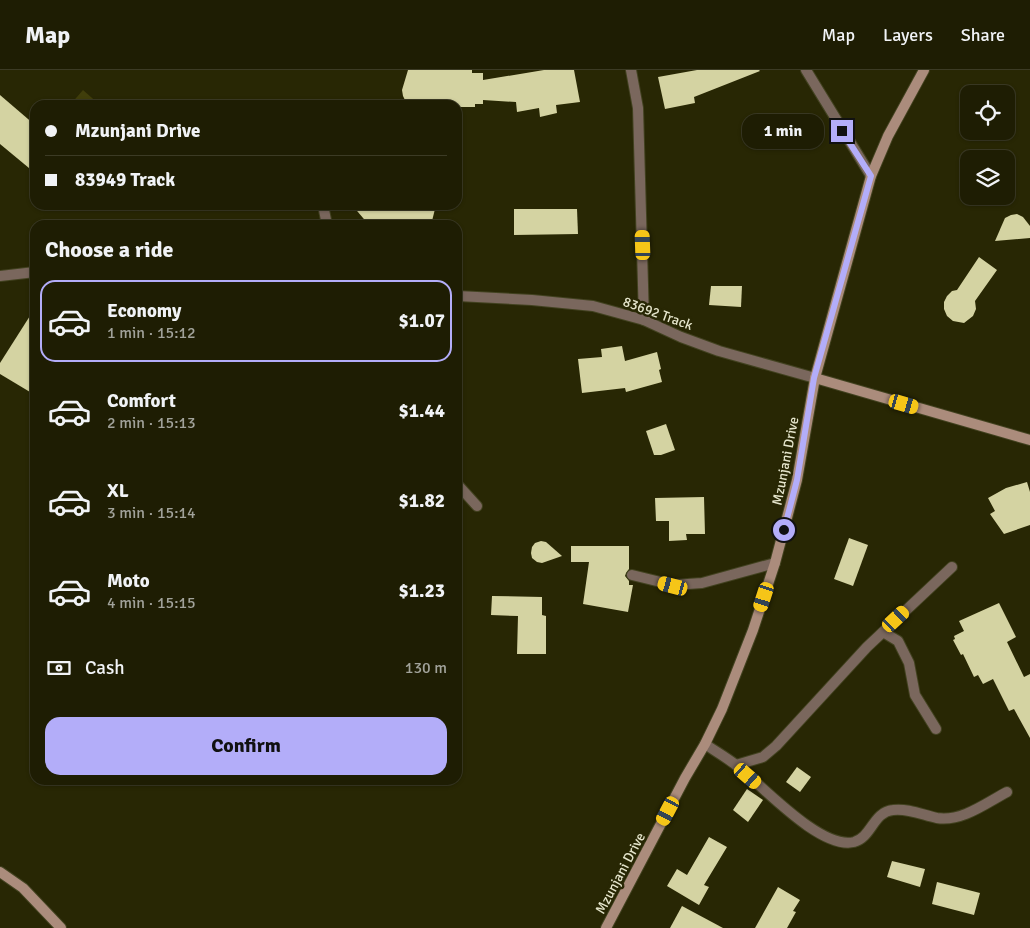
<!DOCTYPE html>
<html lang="en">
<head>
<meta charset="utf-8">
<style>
	:root { --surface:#1e1d03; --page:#26260d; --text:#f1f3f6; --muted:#a1a29a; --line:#3c3b25; --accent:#b3adf9 }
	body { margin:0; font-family:Signika,sans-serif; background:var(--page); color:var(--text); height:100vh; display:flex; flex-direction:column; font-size:19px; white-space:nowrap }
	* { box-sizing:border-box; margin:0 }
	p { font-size:16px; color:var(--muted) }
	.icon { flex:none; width:28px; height:28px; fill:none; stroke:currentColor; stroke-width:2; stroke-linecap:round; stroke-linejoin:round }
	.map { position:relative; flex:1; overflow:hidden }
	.details { position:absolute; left:30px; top:150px; width:432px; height:565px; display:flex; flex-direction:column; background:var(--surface); border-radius:15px; box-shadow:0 1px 4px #0004,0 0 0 1px var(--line) }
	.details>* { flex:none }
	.top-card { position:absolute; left:30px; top:30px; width:432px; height:110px; border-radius:15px; box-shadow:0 1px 4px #0004,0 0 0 1px var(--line); display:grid; align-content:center; height:110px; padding:0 15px; background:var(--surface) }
	.tools { position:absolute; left:960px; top:15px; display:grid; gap:10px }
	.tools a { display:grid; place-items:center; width:55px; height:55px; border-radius:10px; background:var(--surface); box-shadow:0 1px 4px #0004,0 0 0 1px var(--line); font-size:25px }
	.end { position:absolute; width:22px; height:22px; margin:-11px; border:6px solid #b3adf9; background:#111; box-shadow:0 0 0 2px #111 }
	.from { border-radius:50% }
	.bubble { position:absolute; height:35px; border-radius:15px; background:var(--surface); box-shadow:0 1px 4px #0004,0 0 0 1px var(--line); font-size:16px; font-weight:700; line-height:35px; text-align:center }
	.car { position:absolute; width:15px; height:30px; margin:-15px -8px; border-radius:6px; box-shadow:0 0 4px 1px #0007; background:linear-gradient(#f5c518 24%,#345 0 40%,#f5c518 0 76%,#345 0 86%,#f5c518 0) }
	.top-card b { display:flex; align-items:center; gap:18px; height:48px; font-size:19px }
	.top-card b+b { border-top:1px solid var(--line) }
	.top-card i { width:12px; height:12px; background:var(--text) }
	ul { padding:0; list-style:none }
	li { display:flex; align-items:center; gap:15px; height:82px; margin:0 10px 8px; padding:0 5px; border:2px solid transparent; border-radius:15px }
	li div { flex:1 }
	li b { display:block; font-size:19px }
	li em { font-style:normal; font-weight:700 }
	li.selected { border-color:var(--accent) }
	li>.icon { width:45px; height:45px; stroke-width:1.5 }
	h2 { padding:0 15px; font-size:22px; line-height:60px }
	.pay { display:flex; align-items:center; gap:12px; height:55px; padding:0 15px; font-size:19px }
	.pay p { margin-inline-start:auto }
	.primary-button { display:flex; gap:10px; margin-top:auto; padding:10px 15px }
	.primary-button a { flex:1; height:58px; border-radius:15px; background:var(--accent); color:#111; font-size:20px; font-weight:700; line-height:58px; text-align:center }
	header { display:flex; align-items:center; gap:30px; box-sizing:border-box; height:70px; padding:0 25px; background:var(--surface); border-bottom:1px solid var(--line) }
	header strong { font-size:24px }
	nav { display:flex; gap:28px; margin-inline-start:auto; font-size:18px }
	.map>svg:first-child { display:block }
	.pitch { fill:#403e0b }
	.building { fill:#d4d3a2 }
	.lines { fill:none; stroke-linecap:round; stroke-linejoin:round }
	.lane-casing { stroke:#424220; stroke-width:12 }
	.street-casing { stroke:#424220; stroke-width:12 }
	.secondary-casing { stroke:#424220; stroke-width:12 }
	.lane { stroke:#7a675d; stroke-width:10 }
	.street { stroke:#7a675d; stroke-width:10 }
	.secondary { stroke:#ab8c7c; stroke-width:10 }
	.route { stroke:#b3adf9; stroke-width:6 }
	.labels { text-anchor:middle; stroke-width:5; stroke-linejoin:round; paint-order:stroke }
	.street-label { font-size:14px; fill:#e5e5cc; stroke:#282704 }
</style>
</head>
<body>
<header>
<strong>Map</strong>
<nav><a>Map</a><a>Layers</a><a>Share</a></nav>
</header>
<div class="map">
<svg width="1030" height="858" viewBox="0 0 1030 858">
	<rect width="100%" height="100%" fill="#282704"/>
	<polygon class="pitch" points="83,20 100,35 70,35"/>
	<g class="building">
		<polygon points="408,0 472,0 472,3 483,3 483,10 544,0 574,0 580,32 556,35 557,43 540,47 539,38 517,42 516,32 483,30 483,34 475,34 475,37 458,37 458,35 412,35 406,32 403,26 402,20"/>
		<polygon points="697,0 759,0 760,1 694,27 695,33 665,39 658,7"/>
		<polygon points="0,25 35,55 35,103 0,74"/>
		<polygon points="352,135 436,135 431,155 369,155"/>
		<polygon points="514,139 577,139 578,164 514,165"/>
		<polygon points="1017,144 1023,147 1030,156 1030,168 995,171 1005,148 1011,145"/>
		<polygon points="979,187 997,200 975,231 976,239 973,246 964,253 953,251 947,246 944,239 944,232 947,226 952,221 957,220"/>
		<polygon points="711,216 742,216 741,237 709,235"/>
		<polygon points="35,238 35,325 0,304 0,293"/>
		<polygon points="622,276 625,291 657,282 661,299 659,300 662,312 626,322 625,318 582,323 578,289 602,287 601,279"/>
		<polygon points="666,354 675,380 661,385 654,385 646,361"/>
		<polygon points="1027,412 1030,422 1030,455 1004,464 990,444 995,441 988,428 1006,418"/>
		<polygon points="704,427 705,464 686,464 687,470 669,471 669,451 656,451 655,428"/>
		<polygon points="849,468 868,475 853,516 834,509"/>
		<polygon points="541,471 546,472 562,486 542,493 537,492 532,488 531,483 532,477 535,473"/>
		<polygon points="571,476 629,476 629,499 626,503 625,506 629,511 629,515 633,515 628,542 583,534 589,492 571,492"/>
		<polygon points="492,526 542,527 542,545 546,546 546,584 517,584 518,546 491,545"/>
		<polygon points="999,533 1016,567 1007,572 1024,607 1030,604 1030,668 1014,639 1009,641 993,609 983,614 978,605 974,607 963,584 961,585 953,570 955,569 954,566 964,561 959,551"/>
		<polygon points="797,697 811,707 800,722 786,712"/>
		<polygon points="747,719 763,730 748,752 733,740"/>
		<polygon points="709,767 727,777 704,815 709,817 699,835 667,816 677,799 687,805"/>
		<polygon points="892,791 925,799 920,817 887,807"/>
		<polygon points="937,812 980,823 974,845 932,834"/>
		<polygon points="778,817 800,830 793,841 796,842 787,858 755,858"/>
		<polygon points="682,836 723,858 670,858"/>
	</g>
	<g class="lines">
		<defs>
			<g id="lane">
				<polyline points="323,135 327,155"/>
				<polyline points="458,415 477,436"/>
				<polyline points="632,505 673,515 702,513 775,493"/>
				<polyline points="883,562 898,571 909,593 915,625 936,659"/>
			</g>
			<g id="street">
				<polyline points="631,0 638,38 644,250"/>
				<polyline points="806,0 871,106"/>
				<polyline points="0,206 35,202"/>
				<polyline points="458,226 532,230 593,236 644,250 681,267 719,281 815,308"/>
				<path d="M705,674C715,681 727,688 736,695C762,715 820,780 854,772C872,767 873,742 893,740C908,738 923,745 937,748C962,752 986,733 1007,722"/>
				<polyline points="736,695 763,687 776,676 867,577 952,497"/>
			</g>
			<g id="secondary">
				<polyline points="815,308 1030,370"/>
				<polyline points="0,802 23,818 61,858"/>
				<polyline points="606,858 685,708 705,674 722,639 753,560 775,493 797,410 815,308 871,106 888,66 924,0"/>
			</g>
		</defs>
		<use href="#lane" class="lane-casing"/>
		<use href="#street" class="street-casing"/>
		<use href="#secondary" class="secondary-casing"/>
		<use href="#lane" class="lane"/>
		<use href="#street" class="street"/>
		<use href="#secondary" class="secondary"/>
	</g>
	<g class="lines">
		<polyline class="route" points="784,460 797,410 814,308 871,106 842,61"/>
	</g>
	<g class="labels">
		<g class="street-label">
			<text transform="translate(658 243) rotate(20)" y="5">83692 Track</text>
			<text transform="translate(785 391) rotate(-79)" y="5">Mzunjani Drive</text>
			<text transform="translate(620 803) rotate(-62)" y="5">Mzunjani Drive</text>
		</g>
	</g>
</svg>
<div class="tools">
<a><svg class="icon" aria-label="locate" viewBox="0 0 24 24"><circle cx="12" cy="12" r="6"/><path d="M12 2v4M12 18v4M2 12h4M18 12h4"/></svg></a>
<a><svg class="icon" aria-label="layers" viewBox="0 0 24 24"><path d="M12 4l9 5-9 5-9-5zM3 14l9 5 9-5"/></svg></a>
</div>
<i class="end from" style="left:784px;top:460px"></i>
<i class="end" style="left:842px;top:61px"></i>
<div class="bubble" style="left:742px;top:44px;width:82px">1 min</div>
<i class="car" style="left:643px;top:175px;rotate:358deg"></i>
<i class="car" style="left:904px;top:334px;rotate:106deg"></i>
<i class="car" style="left:673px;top:516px;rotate:285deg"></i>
<i class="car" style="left:764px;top:527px;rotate:198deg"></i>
<i class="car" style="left:896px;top:549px;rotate:47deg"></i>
<i class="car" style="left:748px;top:706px;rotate:131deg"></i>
<i class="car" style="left:668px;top:741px;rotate:208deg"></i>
<div class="top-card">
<b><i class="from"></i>Mzunjani Drive</b>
<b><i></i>83949 Track</b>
</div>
<section class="details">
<h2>Choose a ride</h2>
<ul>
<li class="selected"><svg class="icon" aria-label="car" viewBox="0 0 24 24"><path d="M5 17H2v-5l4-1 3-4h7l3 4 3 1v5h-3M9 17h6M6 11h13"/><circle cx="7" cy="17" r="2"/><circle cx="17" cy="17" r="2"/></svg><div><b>Economy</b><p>1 min · 15:12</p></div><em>$1.07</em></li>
<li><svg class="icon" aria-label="car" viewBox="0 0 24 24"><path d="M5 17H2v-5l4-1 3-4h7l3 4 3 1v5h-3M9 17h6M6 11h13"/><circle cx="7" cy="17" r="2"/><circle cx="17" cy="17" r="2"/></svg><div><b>Comfort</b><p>2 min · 15:13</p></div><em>$1.44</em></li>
<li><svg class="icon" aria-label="car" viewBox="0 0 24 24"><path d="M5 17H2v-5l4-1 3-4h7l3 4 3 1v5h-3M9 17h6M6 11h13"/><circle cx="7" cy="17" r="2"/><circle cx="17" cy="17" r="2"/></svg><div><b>XL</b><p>3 min · 15:14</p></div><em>$1.82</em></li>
<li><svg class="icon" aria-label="car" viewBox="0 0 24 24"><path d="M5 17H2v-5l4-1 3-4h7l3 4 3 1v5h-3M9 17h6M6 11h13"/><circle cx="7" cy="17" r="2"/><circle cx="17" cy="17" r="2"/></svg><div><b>Moto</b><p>4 min · 15:15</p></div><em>$1.23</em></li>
</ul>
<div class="pay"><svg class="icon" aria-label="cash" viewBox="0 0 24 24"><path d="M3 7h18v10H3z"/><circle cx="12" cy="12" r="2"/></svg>Cash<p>130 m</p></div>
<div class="primary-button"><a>Confirm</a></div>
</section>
</div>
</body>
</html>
